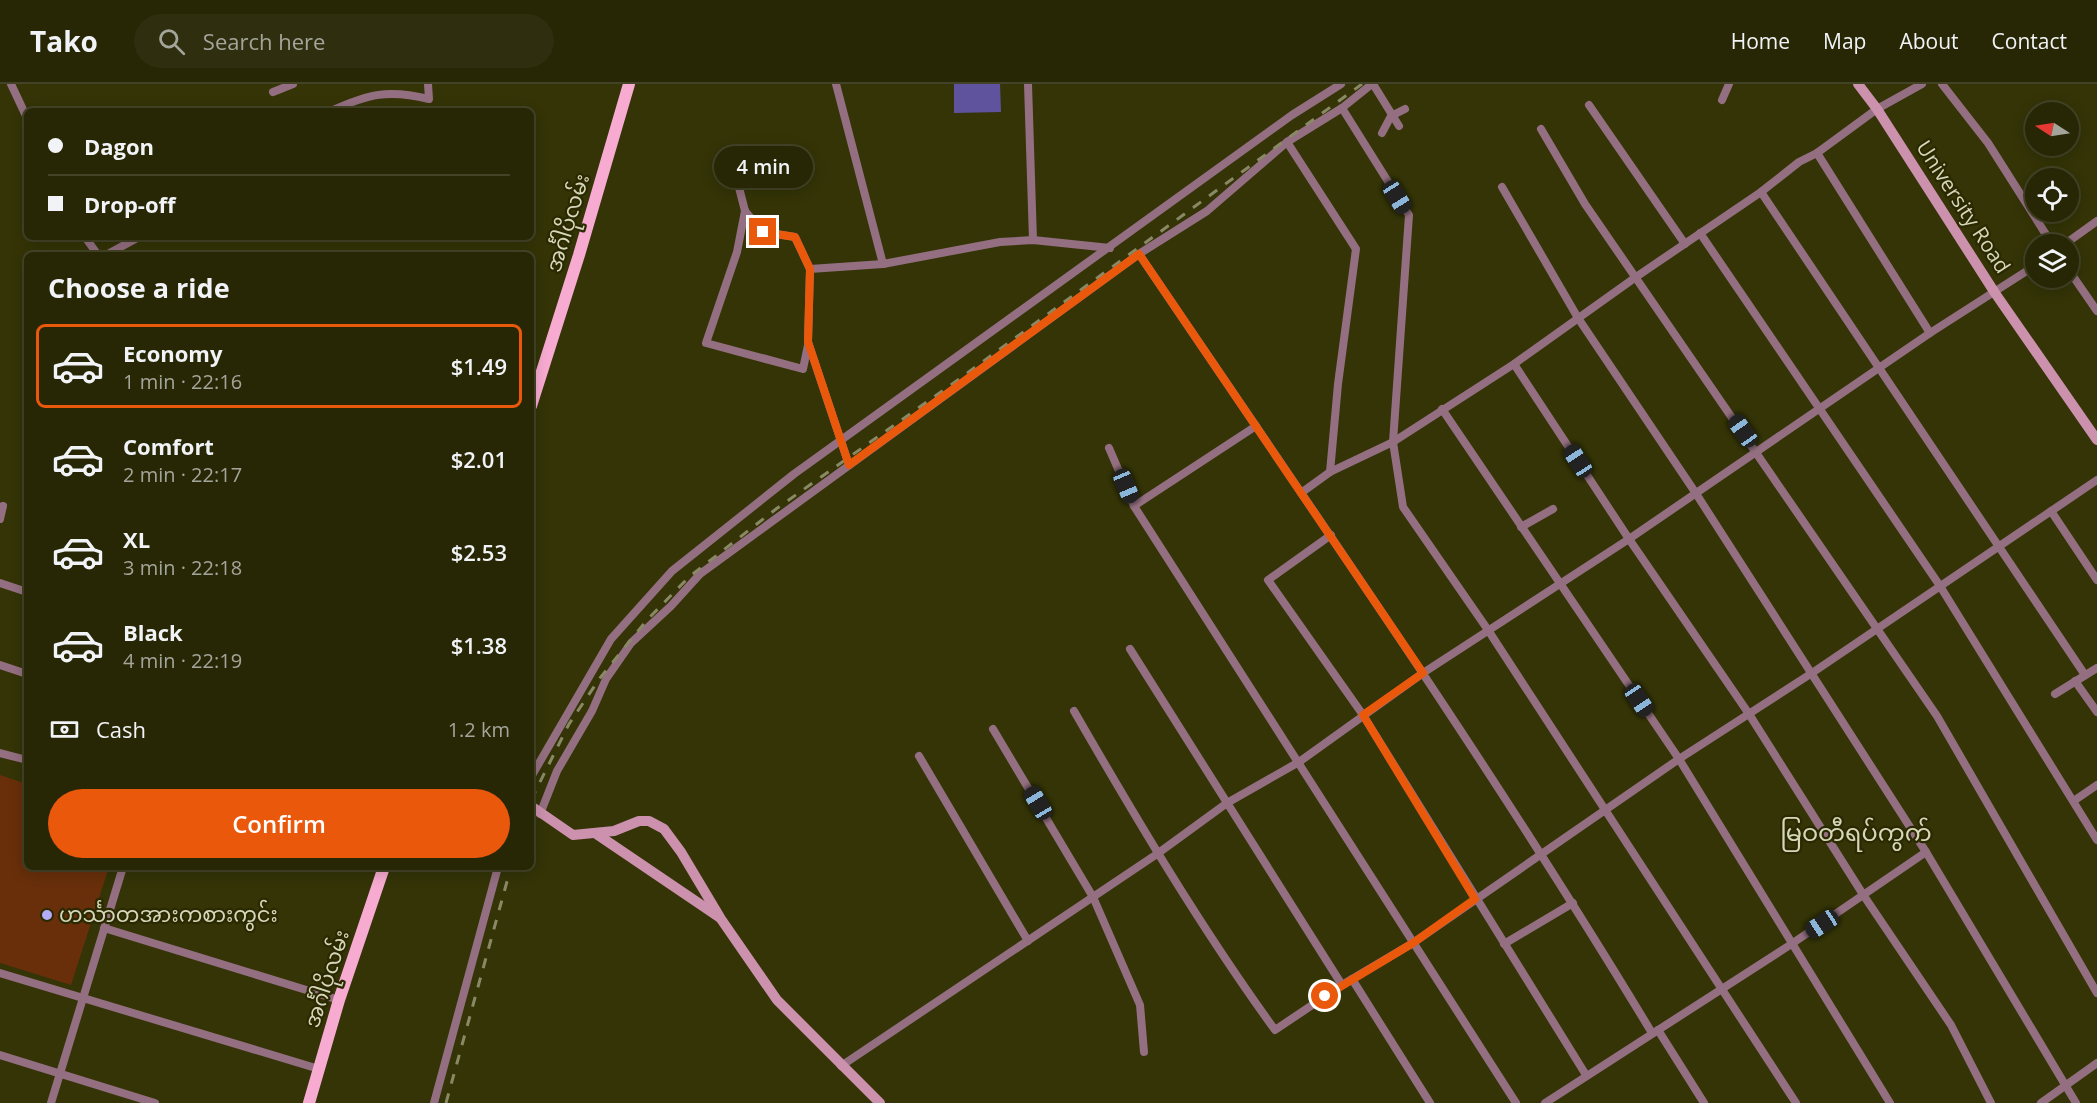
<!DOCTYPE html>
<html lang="en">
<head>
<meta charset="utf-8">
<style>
	:root { --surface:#272705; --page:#2f2f0f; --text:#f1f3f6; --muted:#a4a59a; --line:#434427; --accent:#ea580c }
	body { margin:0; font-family:"Open Sans","Noto Sans Myanmar",sans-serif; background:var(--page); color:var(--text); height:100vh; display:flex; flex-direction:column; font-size:22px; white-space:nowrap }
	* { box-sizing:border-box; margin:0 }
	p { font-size:20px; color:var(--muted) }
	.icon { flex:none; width:33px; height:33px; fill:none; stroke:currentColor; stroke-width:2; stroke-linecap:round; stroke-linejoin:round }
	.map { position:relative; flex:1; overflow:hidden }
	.side { position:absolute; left:24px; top:168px; width:510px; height:618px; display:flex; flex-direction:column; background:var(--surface); border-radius:9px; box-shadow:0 3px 15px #0003,0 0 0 2px var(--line) }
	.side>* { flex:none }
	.banner { position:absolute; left:24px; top:24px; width:510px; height:132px; border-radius:9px; box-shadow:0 3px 15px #0003,0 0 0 2px var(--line); display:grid; align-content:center; height:132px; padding:0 24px; background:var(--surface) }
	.needle { width:39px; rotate:282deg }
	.controls { position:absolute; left:2025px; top:18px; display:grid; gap:12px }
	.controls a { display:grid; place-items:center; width:54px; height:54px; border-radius:50%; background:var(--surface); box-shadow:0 3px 15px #0003,0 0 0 2px var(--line); font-size:30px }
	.end { position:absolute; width:27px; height:27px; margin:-14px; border:8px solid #ea580c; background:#fff; box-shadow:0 0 0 3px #fff }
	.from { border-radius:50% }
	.bubble { position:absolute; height:42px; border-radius:21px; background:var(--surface); box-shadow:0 3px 15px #0003,0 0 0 2px var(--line); font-size:20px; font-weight:600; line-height:42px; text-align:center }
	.car { position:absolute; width:18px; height:36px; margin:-18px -9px; border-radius:8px; box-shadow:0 0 4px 2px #0007; background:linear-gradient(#222 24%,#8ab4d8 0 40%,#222 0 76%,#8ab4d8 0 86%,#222 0) }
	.banner b { display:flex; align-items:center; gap:21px; height:57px; font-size:22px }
	.banner b+b { border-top:2px solid var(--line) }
	.banner i { width:15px; height:15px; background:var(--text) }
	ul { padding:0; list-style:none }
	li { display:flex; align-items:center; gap:18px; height:84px; margin:0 12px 9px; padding:0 12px; border:3px solid transparent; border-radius:9px }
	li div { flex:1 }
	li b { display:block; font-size:22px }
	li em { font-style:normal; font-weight:600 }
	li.current { border-color:var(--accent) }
	li>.icon { width:54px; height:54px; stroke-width:1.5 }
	h2 { padding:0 24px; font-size:27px; line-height:72px }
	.pay { display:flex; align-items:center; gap:15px; height:66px; padding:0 24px; font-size:22px }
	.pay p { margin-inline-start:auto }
	.button { display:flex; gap:12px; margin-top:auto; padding:12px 24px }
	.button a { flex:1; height:69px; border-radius:36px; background:var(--accent); color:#fff; font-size:24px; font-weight:600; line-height:69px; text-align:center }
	header { display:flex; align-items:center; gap:36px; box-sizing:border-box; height:84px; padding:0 30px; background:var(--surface); border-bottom:2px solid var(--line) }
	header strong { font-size:28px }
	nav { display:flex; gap:33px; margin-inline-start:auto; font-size:21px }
	.search { width:420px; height:54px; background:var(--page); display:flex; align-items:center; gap:15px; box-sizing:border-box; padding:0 21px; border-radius:33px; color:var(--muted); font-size:22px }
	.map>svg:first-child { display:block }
	.green { fill:#682f0a }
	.water { fill:#5f539e }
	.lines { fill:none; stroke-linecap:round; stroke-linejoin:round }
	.street { stroke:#946f81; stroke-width:8 }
	.secondary { stroke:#cc91ad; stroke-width:10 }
	.primary { stroke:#f7abd0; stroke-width:12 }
	.rail { stroke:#898a65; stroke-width:3; stroke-dasharray:10 10; stroke-linecap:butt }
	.route { stroke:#ea580c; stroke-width:8 }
	.poi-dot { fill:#b5acf8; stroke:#2a2900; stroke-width:2 }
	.labels { text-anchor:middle; stroke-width:4.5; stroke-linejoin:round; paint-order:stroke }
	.street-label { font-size:21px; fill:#d6d7ba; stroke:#2a2900 }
	.poi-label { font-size:21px; fill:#d6d7ba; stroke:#2a2900; text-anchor:start }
	.quarter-label { font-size:24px; fill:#d6d7ba; stroke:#2a2900 }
</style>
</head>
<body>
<header>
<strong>Tako</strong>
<div class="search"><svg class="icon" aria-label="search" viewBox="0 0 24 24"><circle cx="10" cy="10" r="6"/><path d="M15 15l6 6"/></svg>Search here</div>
<nav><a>Home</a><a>Map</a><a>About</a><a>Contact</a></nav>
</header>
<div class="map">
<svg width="2097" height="1019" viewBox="0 0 2097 1019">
	<rect width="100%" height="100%" fill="#343407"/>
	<polygon class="green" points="0,691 27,700 27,783 109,783 71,901 0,879"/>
	<polygon class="water" points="954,0 1000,0 1001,28 954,29"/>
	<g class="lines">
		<g class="street">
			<polyline points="11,0 27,34"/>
			<polyline points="836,0 883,180"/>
			<polyline points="1028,0 1033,156"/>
			<polyline points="1373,0 1399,42"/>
			<polyline points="1942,0 1988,59 2052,160"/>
			<polyline points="273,8 293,0"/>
			<polyline points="1722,16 1729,0"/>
			<polyline points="1589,21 1685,160"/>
			<polyline points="1342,24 1409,131 1393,358 1403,423 1488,546 1796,1019"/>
			<path d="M331,27C368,10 388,5 429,15L428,0"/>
			<polyline points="1541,45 1585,120 1937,632 2097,909"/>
			<polyline points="1382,49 1391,32 1405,25"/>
			<polyline points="1287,58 1356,165 1338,300 1330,388"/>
			<polyline points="1817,69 1930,249"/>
			<polyline points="733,80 745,127 763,148 795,153 810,185 808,258 849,381"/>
			<polyline points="1502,103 1578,234 1695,408 1926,768 2076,1019"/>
			<polyline points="1761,108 2085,591"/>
			<polyline points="745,127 737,168 706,259 803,285 808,261"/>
			<polyline points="1700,149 1940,502 2097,756"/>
			<polyline points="85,153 98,171"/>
			<polyline points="2065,160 2097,137"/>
			<path d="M1139,170C1313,427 1491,682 1652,949"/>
			<polyline points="106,171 139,153"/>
			<polyline points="810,185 883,180 1000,158 1033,156 1110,164"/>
			<polyline points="2068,185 2097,227"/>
			<polyline points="1514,280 1629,455 1749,630 1864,812 1951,941 1991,1019"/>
			<polyline points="1442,325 1679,675 1890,1019"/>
			<polyline points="1109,364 1134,422 1516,1019"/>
			<polyline points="1301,409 1330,388 1393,358 1514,280 1636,193 1761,108 1799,78 1817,69 1877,25 1922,0"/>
			<polyline points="1134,422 1256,342"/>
			<polyline points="2051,427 2097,496"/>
			<polyline points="0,435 3,422"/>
			<polyline points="1521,443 1553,425"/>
			<polyline points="1331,451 1268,496 1363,631 1586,991"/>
			<polyline points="0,499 27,508"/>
			<polyline points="1130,565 1342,901"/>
			<polyline points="0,581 27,590"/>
			<polyline points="2075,597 2097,628"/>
			<polyline points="2055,610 2097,584"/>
			<path d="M1074,627C1137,736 1201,844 1275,946L1342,901L1413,859L1679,675L1812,589L2097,396"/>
			<polyline points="993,645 1093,813 1140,921 1144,968"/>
			<polyline points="0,669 27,676"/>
			<polyline points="919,672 1028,857"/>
			<polyline points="531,693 611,555 672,487 794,390 1292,31 1341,0"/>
			<polyline points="2075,716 2097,701"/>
			<polyline points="540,730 557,687 592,627 606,595 631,559 671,522 700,490 1139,170 1207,127 1287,58 1342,24 1372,0"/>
			<polyline points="104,844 339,916"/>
			<polyline points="1504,860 1573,819"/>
			<polyline points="0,889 319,985"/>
			<polyline points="1352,895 1430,1019"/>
			<polyline points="1658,946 1704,1019"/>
			<polyline points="0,971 155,1019"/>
			<polyline points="841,982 1157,770 1227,719 1299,678 1423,589 1629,455 1930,249 2036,181"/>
			<polyline points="51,1019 123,783"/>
			<polyline points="434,1019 498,783"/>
			<polyline points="1545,1019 1790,861 1926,768"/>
			<polyline points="2041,1019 2097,979"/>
		</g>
		<g class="secondary">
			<polyline points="1858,0 1877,25 1995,209 2097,356"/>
			<polyline points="531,722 573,751 614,747 639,737 649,737 664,745 681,768 721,835 777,916 880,1019"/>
			<polyline points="595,749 719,833"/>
		</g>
		<g class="primary">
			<polyline points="531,322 579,171 629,0"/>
			<polyline points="309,1019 339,916 384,783"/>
		</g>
		<g class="rail">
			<polyline points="531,716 569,640 600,594 647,536 689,493 776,425 955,298 1362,0"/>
			<polyline points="446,1019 511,783"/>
		</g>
	</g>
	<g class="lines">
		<polyline class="route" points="763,148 795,153 810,185 808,258 849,381 1139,170 1423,589 1363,631 1475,815 1413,859 1325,912"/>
	</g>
	<circle class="poi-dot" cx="47" cy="831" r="6"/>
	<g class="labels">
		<g class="street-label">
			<text transform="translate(1963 123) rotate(57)" y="7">University Road</text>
			<text transform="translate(568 139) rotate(-73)" y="7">အင်္ဂါပိုလမ်း</text>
			<text transform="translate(327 895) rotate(-72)" y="7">အင်္ဂါပိုလမ်း</text>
		</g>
		<g class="poi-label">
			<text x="59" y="838">ဟင်္သာတအားကစားကွင်း</text>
		</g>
		<g class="quarter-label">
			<text x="1856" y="757">မြဝတီရပ်ကွက်</text>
		</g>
	</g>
</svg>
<div class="controls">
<a><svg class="needle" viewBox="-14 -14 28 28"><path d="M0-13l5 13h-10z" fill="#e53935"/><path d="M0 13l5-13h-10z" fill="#a4a59a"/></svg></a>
<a><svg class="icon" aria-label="locate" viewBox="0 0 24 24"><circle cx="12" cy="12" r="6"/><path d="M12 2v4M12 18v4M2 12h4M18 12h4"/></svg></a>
<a><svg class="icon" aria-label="layers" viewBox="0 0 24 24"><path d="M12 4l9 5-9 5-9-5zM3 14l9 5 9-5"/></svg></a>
</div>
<i class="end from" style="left:1325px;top:912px"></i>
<i class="end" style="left:763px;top:148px"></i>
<div class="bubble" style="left:714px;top:62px;width:99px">4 min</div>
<i class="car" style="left:1397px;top:113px;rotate:148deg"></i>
<i class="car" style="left:1743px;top:347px;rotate:325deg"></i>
<i class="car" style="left:1578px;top:377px;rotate:327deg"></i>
<i class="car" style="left:1126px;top:402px;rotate:157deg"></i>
<i class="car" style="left:1639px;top:616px;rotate:146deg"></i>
<i class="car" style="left:1038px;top:719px;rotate:329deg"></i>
<i class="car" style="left:1822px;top:840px;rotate:237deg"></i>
<div class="banner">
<b><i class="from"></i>Dagon</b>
<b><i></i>Drop-off</b>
</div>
<section class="side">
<h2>Choose a ride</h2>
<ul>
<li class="current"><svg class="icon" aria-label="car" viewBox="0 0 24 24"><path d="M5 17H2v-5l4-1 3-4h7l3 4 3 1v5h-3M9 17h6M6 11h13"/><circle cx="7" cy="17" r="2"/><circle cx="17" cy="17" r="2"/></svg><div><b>Economy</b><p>1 min · 22:16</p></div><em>$1.49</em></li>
<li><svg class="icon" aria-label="car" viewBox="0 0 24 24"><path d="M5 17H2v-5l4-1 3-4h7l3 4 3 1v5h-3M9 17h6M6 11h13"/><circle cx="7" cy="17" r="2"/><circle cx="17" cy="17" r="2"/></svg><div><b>Comfort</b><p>2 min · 22:17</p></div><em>$2.01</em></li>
<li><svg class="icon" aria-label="car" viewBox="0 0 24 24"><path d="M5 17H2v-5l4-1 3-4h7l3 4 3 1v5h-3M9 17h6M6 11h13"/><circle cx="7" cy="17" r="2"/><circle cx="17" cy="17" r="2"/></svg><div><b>XL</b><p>3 min · 22:18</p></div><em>$2.53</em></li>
<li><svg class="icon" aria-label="car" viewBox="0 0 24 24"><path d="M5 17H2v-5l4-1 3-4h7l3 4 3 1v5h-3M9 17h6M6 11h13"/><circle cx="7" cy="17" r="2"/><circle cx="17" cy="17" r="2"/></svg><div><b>Black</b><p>4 min · 22:19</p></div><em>$1.38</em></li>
</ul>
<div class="pay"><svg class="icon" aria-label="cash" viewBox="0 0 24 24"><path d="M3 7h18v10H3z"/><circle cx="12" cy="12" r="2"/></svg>Cash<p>1.2 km</p></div>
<div class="button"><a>Confirm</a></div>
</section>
</div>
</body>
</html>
